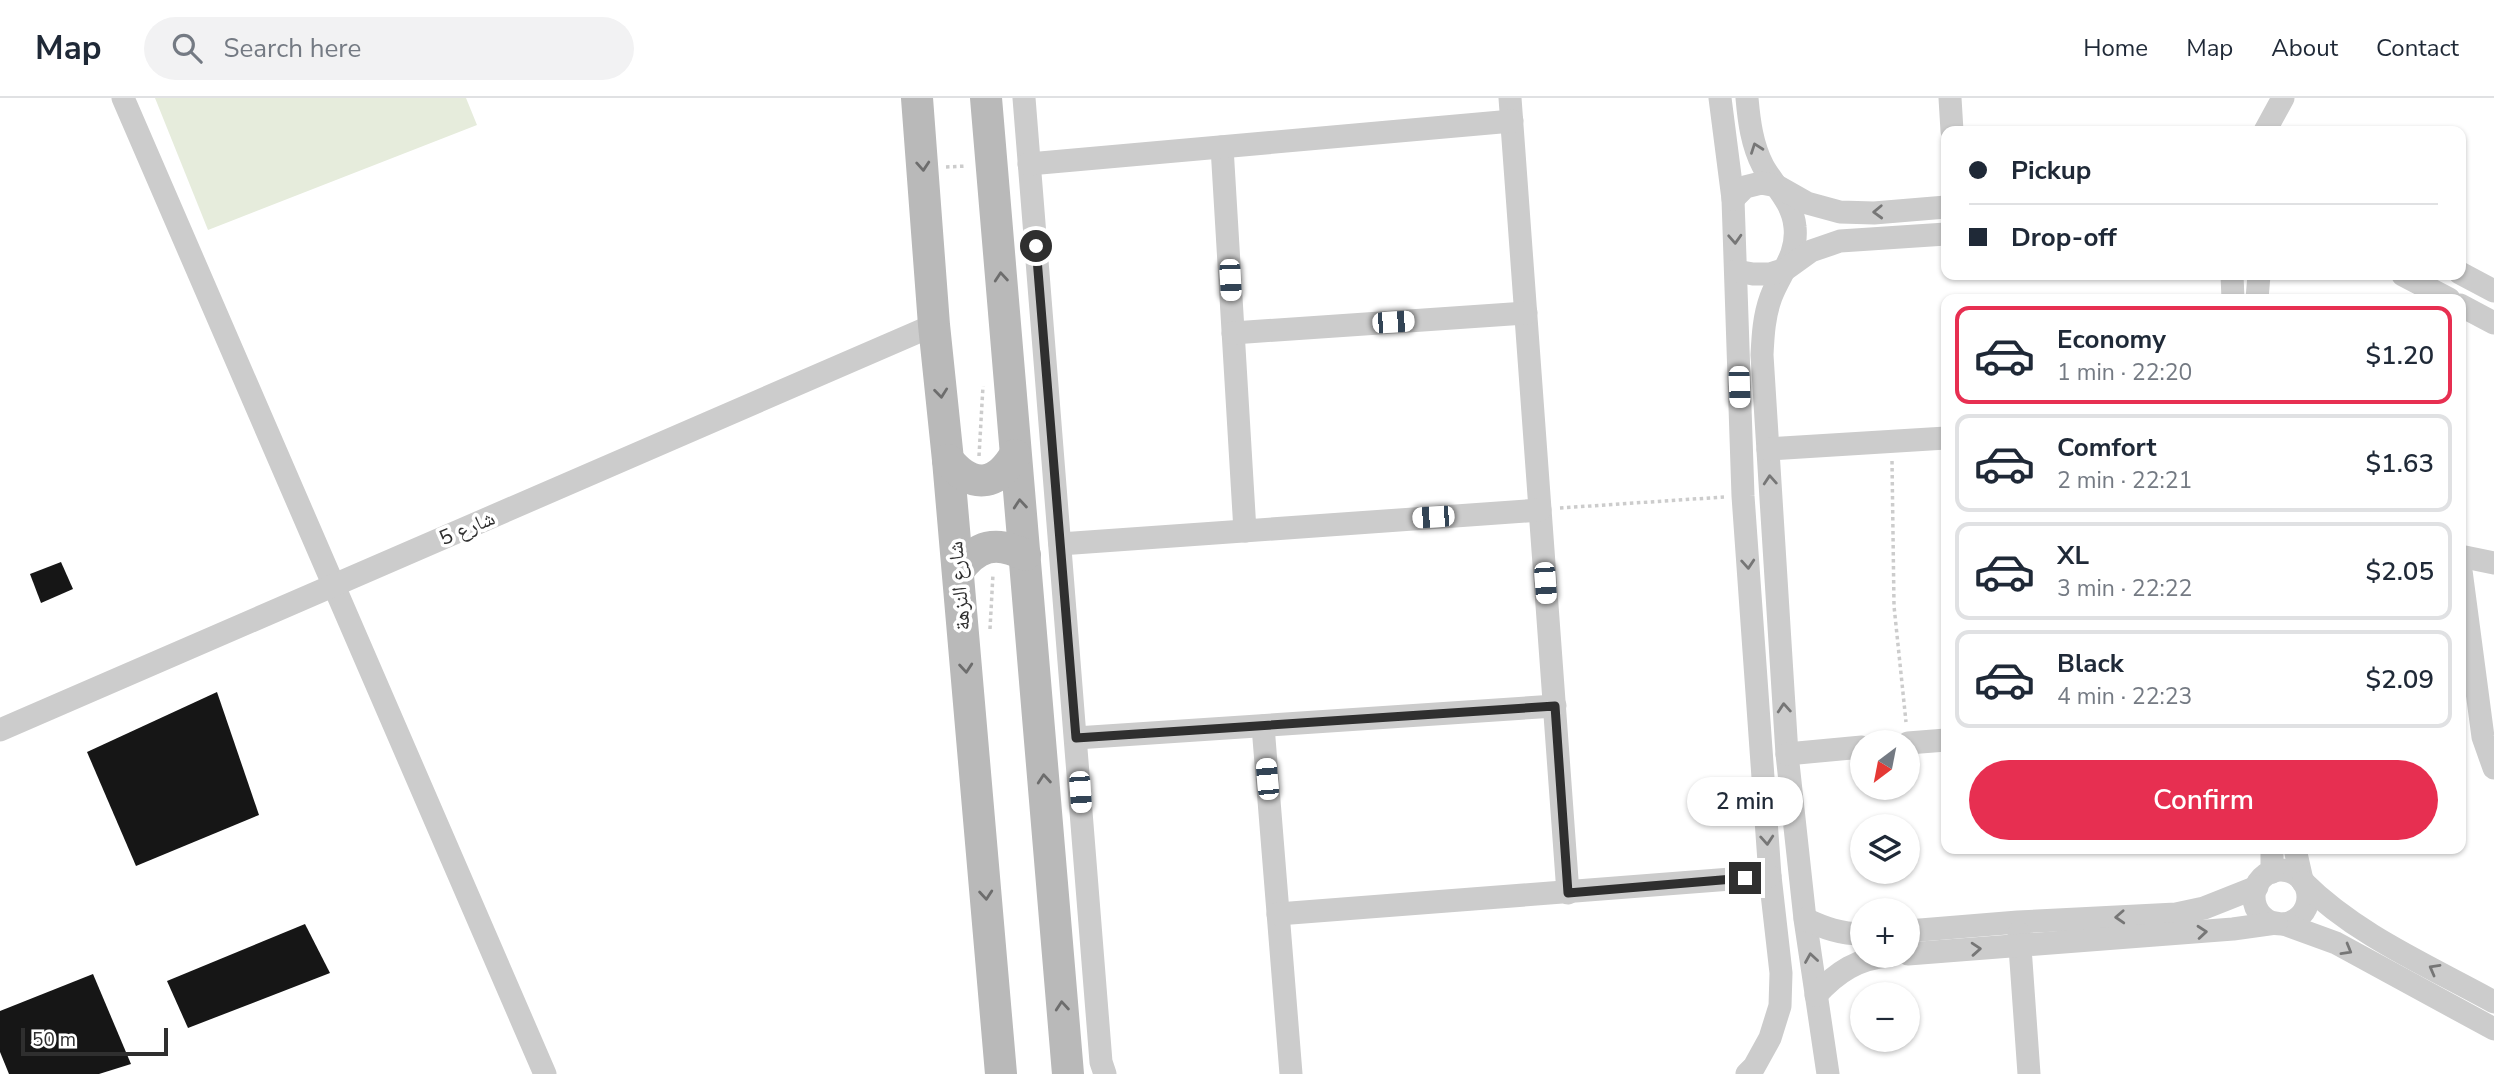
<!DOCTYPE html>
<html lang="en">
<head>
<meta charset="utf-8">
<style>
	:root { --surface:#fff; --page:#f2f2f3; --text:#1f2937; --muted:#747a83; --line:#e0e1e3; --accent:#e72f51 }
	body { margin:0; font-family:"Nunito Sans","Noto Naskh Arabic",sans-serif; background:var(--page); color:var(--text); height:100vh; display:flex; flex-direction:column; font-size:26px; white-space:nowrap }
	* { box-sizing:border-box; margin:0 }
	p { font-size:23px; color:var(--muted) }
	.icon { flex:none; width:38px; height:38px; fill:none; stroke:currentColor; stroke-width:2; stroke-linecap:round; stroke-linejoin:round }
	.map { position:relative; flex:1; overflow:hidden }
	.details { position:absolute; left:1941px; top:196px; width:525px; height:560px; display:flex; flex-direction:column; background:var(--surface); border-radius:14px; box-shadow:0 2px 5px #0004 }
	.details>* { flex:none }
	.hud { position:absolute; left:1941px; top:28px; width:525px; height:154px; border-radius:14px; box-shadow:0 2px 5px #0004; display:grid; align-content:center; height:154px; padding:0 28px; background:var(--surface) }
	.needle { width:46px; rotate:212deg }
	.buttons { position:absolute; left:1850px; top:632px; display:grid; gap:14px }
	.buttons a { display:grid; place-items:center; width:70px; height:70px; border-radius:50%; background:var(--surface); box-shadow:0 2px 5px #0004; font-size:35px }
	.scale { position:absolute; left:21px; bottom:18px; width:147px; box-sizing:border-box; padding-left:7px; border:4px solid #2f2f2f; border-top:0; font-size:19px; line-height:24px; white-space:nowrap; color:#2f2f2f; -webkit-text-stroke:5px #fff; paint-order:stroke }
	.end { position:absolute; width:32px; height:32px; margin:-16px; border:9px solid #2f2f2f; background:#fff; box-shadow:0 0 0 4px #fff }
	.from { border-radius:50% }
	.bubble { position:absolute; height:49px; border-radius:24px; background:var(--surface); box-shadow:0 2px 5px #0004; font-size:23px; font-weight:600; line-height:49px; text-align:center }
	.car { position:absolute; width:21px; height:42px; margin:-21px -10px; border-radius:9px; box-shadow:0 0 5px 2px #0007; background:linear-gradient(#fff 24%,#345 0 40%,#fff 0 76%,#345 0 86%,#fff 0) }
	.hud b { display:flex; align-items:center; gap:24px; height:66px; font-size:26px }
	.hud b+b { border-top:2px solid var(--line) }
	.hud i { width:18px; height:18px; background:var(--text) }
	ul { padding:12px 0 0; list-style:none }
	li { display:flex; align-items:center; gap:21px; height:98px; margin:0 14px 10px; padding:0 14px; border:4px solid var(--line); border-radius:14px }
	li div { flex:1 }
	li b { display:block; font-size:26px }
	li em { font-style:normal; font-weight:600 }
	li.on { border-color:var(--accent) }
	li>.icon { width:63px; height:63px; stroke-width:1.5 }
	.button { display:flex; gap:14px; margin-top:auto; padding:14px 28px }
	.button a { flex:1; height:80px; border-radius:42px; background:var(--accent); color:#fff; font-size:28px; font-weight:600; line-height:80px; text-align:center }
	header { display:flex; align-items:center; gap:42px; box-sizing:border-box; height:98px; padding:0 35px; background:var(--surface); border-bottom:2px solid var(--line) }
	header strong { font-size:33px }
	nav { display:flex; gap:38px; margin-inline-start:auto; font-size:24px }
	.search { width:490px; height:63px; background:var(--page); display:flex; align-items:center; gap:18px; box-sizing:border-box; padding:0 24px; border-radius:38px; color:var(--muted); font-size:26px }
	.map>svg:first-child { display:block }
	.green { fill:#e6ecdc }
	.building { fill:#161616 }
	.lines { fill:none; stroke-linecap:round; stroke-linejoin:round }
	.path { stroke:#ccc; stroke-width:3.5; stroke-dasharray:3.5 3.5; stroke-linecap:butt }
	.minor { stroke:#ccc; stroke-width:23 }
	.secondary { stroke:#b9b9b9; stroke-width:32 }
	.oneway { stroke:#767676 }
	.oneway2 { stroke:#6d6d6d }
	.route { stroke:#2f2f2f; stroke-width:9 }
	.labels { text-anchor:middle; stroke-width:7; stroke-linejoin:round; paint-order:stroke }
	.street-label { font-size:21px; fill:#2f2f2f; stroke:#fff }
</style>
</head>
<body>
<header>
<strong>Map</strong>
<div class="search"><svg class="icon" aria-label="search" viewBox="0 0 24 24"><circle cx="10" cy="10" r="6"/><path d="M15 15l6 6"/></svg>Search here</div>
<nav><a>Home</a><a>Map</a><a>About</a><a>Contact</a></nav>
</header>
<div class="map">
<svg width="2494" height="976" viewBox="0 0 2494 976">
	<rect width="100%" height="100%" fill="#fff"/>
	<polygon class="green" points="155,0 466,0 477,27 208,132"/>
	<g class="building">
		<polygon points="61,464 73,491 41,505 30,476"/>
		<polygon points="217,594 259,717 136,768 87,654"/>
		<polygon points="305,826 330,875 188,930 167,883"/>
		<polygon points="93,876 131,966 99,976 9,976 0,954 0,913"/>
	</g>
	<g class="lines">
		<g class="path">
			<polyline points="946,69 967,68"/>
			<polyline points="979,358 983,288"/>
			<polyline points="1892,363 1894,508 1906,624"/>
			<polyline points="1560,410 1724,399"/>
			<polyline points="990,531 993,476"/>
		</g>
		<g class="minor">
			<polyline points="123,0 545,976"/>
			<polyline points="1024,0 1101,964 1105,976"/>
			<polyline points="1510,0 1568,795"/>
			<polyline points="1720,0 1733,101 1743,398 1770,778 1781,875 1780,908 1770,940 1754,969 1747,976"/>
			<path d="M1747,0C1749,23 1752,47 1763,68C1774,88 1793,104 1795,129C1798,157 1780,175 1771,199C1764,218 1763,237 1762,257L1787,656L1805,821L1828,976"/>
			<polyline points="1950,0 1952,33"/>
			<polyline points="2265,33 2283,0"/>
			<polyline points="1222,49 1245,433"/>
			<polyline points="1029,66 1512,23"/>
			<polyline points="1733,101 1745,89 1761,85 1777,88 1807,105 1840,114 1874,115 1946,109"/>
			<polyline points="1736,173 1753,176 1770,176 1786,171 1811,153 1840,143 1946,136"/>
			<polyline points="2460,175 2494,193"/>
			<polyline points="2232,177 2233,201"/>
			<polyline points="2403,177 2449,201"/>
			<polyline points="2257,201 2259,177"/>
			<polyline points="2460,207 2494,225"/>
			<polyline points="1233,235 1526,215"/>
			<polyline points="1768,351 1946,340"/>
			<polyline points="1060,446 1540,412"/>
			<polyline points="2460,458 2494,465"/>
			<polyline points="2460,465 2483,639 2494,670"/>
			<polyline points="1263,628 1291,976"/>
			<polyline points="0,632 934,227"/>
			<polyline points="1076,640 1555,608"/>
			<polyline points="1908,645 1946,642"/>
			<polyline points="1787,656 1862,649"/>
			<polyline points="2295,751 2302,782"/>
			<circle cx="2281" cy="799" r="27"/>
			<polyline points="2272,774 2272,751"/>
			<path d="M2303,784C2356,837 2429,868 2494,904"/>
			<polyline points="1278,816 1770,778"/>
			<path d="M1805,821C1824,830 1841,836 1862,836"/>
			<polyline points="2284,826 2336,845 2494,931"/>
			<polyline points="1908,833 2018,824 2176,816 2204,810 2257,789"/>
			<polyline points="2019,835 2029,976"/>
			<polyline points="1908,856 2233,831 2276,825"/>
			<path d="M1816,897C1837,874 1858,860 1890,858"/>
		</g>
		<g class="secondary">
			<polyline points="917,0 934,227 948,362 1001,976"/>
			<polyline points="986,0 1068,976"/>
			<path d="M948,362C972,391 996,389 1015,357"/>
			<path d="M958,473C977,447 996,442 1025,457"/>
		</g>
	</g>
	<defs><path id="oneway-chevron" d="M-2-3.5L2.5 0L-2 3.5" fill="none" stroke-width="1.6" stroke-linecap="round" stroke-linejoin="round" transform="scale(1.75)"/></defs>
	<g class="oneway">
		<use href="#oneway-chevron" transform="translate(1756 50) rotate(-110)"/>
		<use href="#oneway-chevron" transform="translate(1878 114) rotate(178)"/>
		<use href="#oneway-chevron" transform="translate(1735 141) rotate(87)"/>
		<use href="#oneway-chevron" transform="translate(1770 382) rotate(-94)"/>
		<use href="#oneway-chevron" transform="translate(1748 466) rotate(86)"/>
		<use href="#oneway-chevron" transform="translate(1784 610) rotate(-94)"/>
		<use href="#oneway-chevron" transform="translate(1767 742) rotate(86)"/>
		<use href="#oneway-chevron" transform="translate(2120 819) rotate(177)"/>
		<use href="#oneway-chevron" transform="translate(2202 834) rotate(-5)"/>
		<use href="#oneway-chevron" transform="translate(1976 851) rotate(-4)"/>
		<use href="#oneway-chevron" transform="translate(2347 852) rotate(30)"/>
		<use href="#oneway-chevron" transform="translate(1811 860) rotate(-99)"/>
		<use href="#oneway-chevron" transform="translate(2434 871) rotate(-151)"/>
	</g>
	<g class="oneway2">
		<use href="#oneway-chevron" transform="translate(923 68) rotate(86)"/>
		<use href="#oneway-chevron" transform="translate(1001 179) rotate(-95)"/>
		<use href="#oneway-chevron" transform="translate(941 295) rotate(84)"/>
		<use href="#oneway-chevron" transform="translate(1020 406) rotate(-95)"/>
		<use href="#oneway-chevron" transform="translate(966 570) rotate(85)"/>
		<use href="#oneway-chevron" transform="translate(1044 681) rotate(-95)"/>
		<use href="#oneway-chevron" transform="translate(986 797) rotate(85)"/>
		<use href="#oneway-chevron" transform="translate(1062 908) rotate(-95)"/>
	</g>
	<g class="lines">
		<polyline class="route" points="1036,148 1076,640 1555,608 1568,795 1745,780"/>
	</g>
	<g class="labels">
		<g class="street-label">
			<text transform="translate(467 430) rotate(-23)" y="7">شارع 5</text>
			<text transform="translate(959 488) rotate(-95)" y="7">شارع النزهة</text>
		</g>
	</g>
</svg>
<div class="buttons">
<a><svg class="needle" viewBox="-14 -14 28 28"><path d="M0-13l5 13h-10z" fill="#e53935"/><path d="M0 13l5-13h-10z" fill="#747a83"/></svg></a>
<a><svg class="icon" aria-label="layers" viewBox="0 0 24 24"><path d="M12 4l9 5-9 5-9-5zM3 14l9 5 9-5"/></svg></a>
<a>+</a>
<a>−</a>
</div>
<div class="scale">50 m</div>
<i class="end from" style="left:1036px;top:148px"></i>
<i class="end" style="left:1745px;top:780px"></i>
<div class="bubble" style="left:1687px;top:679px;width:116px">2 min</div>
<i class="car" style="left:1230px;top:182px;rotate:177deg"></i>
<i class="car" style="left:1393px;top:224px;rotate:86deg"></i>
<i class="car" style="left:1739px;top:289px;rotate:178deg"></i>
<i class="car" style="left:1433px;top:419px;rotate:266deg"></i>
<i class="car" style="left:1545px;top:485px;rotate:176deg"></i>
<i class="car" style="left:1267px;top:681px;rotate:355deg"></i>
<i class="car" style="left:1080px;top:694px;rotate:176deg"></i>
<div class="hud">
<b><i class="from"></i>Pickup</b>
<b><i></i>Drop-off</b>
</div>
<section class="details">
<ul>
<li class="on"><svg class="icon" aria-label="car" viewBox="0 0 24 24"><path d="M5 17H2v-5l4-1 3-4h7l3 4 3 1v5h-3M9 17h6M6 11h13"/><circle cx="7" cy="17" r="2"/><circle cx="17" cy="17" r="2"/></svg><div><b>Economy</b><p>1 min · 22:20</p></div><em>$1.20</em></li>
<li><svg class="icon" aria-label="car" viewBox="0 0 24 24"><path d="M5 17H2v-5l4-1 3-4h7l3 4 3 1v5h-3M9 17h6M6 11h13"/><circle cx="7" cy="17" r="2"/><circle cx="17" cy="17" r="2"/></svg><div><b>Comfort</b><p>2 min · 22:21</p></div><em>$1.63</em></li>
<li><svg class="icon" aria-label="car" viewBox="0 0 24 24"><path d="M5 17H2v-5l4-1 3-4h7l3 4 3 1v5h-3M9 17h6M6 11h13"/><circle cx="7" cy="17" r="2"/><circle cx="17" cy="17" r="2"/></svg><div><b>XL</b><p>3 min · 22:22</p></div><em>$2.05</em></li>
<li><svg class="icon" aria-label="car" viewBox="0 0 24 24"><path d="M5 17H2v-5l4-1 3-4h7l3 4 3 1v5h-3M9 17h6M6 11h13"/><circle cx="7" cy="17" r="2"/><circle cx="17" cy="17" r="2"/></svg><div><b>Black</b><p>4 min · 22:23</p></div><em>$2.09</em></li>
</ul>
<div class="button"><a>Confirm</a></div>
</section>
</div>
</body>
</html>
